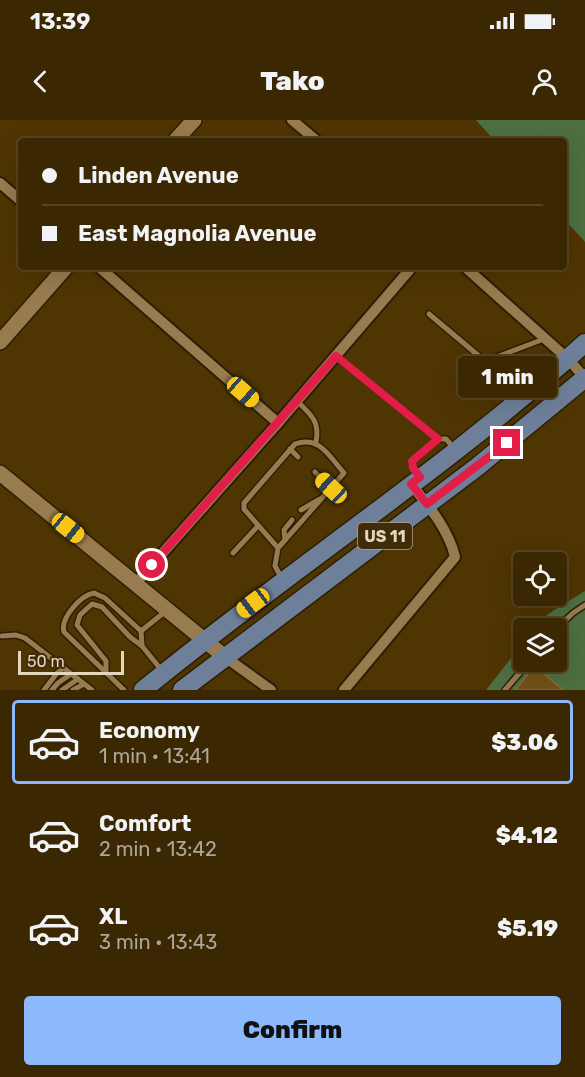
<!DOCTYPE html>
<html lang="en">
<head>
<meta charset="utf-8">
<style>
	:root { --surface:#3b2802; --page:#463411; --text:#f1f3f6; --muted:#aca699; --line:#544424; --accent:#8bb9fc }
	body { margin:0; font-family:Rubik,sans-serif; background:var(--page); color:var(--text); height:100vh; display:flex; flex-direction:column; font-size:22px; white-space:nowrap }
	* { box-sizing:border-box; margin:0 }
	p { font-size:20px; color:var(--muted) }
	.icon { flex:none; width:33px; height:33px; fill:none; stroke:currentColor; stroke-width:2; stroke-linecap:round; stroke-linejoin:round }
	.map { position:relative; height:570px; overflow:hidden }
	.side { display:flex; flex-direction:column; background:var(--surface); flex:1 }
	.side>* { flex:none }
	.guide { position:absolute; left:18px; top:18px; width:549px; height:132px; border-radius:6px; box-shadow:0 6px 24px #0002,0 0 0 2px var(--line); display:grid; align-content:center; height:132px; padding:0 24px; background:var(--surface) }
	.tools { position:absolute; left:513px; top:432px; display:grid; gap:12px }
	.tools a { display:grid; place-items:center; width:54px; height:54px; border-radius:6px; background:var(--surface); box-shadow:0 6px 24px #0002,0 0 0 2px var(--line); font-size:30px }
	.scale { position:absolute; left:18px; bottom:15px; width:106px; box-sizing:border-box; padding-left:6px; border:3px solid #e5d6be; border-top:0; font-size:16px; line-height:21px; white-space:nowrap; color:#e5d6be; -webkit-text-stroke:4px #402c08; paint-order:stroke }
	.end { position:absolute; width:27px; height:27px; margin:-14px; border:8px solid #e11d48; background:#fff; box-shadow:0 0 0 3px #fff }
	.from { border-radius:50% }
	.bubble { position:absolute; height:42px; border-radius:6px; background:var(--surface); box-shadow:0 6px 24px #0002,0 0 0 2px var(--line); font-size:20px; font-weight:800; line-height:42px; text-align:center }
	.car { position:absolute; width:18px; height:36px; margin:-18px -9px; border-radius:8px; box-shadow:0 0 4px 2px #0007; background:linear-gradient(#f5c518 24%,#345 0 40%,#f5c518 0 76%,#345 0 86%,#f5c518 0) }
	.guide b { display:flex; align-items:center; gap:21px; height:57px; font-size:22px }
	.guide b+b { border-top:2px solid var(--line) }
	.guide i { width:15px; height:15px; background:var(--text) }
	ul { padding:10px 0 0; list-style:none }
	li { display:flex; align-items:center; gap:18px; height:84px; margin:0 12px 9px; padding:0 12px; border:3px solid transparent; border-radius:6px }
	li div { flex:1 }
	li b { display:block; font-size:22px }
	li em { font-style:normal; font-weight:800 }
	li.on { border-color:var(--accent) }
	li>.icon { width:54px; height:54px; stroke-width:1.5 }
	.button { display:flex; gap:12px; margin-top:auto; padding:12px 24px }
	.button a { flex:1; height:69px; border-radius:6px; background:var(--accent); color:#111; font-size:24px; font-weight:800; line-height:69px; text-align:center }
	.status { display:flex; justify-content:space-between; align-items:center; height:42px; padding:0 30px; background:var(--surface); direction:ltr }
	.status svg { height:16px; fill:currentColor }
	header { display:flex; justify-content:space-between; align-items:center; height:78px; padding:0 24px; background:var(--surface); font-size:27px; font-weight:800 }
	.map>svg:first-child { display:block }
	.green { fill:#4d6f41 }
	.building { fill:#735218; stroke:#876a3d; stroke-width:1.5 }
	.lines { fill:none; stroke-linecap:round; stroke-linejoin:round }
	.lane-casing { stroke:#2d1f07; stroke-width:8 }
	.street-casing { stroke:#2d1f07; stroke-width:14 }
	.secondary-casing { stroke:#2d1f07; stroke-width:18 }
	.primary-casing { stroke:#2d1f07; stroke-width:21 }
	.lane { stroke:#987b4e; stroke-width:5 }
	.street { stroke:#987b4e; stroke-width:10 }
	.secondary { stroke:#987b4e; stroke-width:15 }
	.primary { stroke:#6e8099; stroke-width:18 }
	.route { stroke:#e11d48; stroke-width:8 }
	.labels { text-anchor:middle; stroke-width:4.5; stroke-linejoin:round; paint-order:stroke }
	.shield { fill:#402c08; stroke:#b4a387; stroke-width:1.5 }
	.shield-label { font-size:16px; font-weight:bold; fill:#e5d6be }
</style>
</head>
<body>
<div class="status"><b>13:39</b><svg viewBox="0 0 49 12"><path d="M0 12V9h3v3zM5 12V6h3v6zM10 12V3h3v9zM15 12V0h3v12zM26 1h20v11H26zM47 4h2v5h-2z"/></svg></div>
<header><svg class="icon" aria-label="back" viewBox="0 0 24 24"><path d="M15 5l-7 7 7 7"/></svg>Tako<svg class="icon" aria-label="person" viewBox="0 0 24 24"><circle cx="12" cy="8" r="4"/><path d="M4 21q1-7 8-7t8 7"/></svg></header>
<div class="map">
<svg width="585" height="570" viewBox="0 0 585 570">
	<rect width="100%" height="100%" fill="#4f3502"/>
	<g class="green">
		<polygon points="476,0 585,0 585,122 564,99 564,21 495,21"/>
		<polygon points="585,471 585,570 486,570 523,523 524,542 556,542 556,508 536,508 548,494"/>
	</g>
	<polygon class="building" points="535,546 563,570 515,570"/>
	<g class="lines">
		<defs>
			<g id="lane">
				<polyline points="429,194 492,247"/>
				<polyline points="336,236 438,319"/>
				<polyline points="517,276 492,247 494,238 544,219"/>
				<path d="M297,281C311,295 320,301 316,322"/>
				<polyline points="290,329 298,337"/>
				<polyline points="315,352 331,368"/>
				<polyline points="419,355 413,348 412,341 438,319 446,319 455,329"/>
				<polyline points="301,390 320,379"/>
				<polyline points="285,420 284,410 292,400"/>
				<path d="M278,428L244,389V383L295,324C319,315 329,336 344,353L278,428L275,446L281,457"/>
				<polyline points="233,433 258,406"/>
				<polyline points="556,509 573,493 585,485"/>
				<polyline points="141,511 142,526 163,552"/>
				<polyline points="2,516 16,515 25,518 92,570"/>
				<polyline points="106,553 106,541 77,505 80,495 92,484 102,487 130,517 142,526"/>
				<polyline points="44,570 57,553 64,548"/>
				<polyline points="52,570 58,563 71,554"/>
				<polyline points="62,570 78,559"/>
				<polyline points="73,570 84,564"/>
				<path d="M124,570L64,512C60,498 81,475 94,473L105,478L141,511L166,491"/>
				<polyline points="505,570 529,542"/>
			</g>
			<g id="street">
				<polyline points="292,0 317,21"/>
				<polyline points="0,63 21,81"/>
				<polyline points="99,147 278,303"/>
				<polyline points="465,147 568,239 585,258"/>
				<polyline points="136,463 278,303 412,147"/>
				<polyline points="225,537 271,570"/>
				<path d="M344,570L455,437C449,410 428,385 411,364"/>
			</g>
			<g id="secondary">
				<polyline points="175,21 194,0"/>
				<polyline points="0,222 66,147"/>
				<polyline points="0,353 225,537"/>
			</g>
			<g id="primary">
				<path d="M143,570C288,451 446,349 585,223"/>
				<polyline points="182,570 477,347 585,258"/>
			</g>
		</defs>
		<use href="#lane" class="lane-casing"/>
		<use href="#street" class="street-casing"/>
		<use href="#secondary" class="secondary-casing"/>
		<use href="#primary" class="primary-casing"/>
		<use href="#lane" class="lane"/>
		<use href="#street" class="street"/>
		<use href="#secondary" class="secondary"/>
		<use href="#primary" class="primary"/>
	</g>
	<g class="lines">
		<polyline class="route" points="152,445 336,236 438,319 412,341 413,348 420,357 411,364 427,384 507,323"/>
	</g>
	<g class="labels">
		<rect class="shield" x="358" y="403" width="54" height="26" rx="4.5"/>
		<g class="shield-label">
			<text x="385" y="422">US 11</text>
		</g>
	</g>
</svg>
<div class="tools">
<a><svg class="icon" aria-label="locate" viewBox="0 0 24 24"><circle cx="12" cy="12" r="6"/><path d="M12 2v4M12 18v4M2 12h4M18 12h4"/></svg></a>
<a><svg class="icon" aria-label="layers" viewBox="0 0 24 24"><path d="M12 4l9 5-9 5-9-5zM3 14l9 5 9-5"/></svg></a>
</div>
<div class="scale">50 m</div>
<i class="end from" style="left:152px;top:445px"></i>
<i class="end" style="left:507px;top:323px"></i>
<div class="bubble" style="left:458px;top:236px;width:99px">1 min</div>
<i class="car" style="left:243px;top:272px;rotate:131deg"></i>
<i class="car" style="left:331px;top:368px;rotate:313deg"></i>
<i class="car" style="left:68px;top:408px;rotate:129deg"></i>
<i class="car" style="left:253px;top:483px;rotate:233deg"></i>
<div class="guide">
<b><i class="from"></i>Linden Avenue</b>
<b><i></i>East Magnolia Avenue</b>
</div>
</div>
<section class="side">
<ul>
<li class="on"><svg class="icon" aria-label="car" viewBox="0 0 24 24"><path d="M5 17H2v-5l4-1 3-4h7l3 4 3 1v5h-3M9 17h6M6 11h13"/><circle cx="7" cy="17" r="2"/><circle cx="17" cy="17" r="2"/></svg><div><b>Economy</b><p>1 min · 13:41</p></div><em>$3.06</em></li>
<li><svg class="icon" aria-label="car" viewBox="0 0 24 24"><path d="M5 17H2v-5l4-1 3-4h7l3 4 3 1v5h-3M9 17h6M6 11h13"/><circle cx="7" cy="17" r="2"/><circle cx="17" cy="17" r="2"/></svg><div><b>Comfort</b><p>2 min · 13:42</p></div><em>$4.12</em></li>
<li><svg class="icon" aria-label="car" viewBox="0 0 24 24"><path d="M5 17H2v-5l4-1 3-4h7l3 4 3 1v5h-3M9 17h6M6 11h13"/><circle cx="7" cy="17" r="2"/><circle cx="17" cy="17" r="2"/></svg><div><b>XL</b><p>3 min · 13:43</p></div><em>$5.19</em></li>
</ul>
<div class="button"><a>Confirm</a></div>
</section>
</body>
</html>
